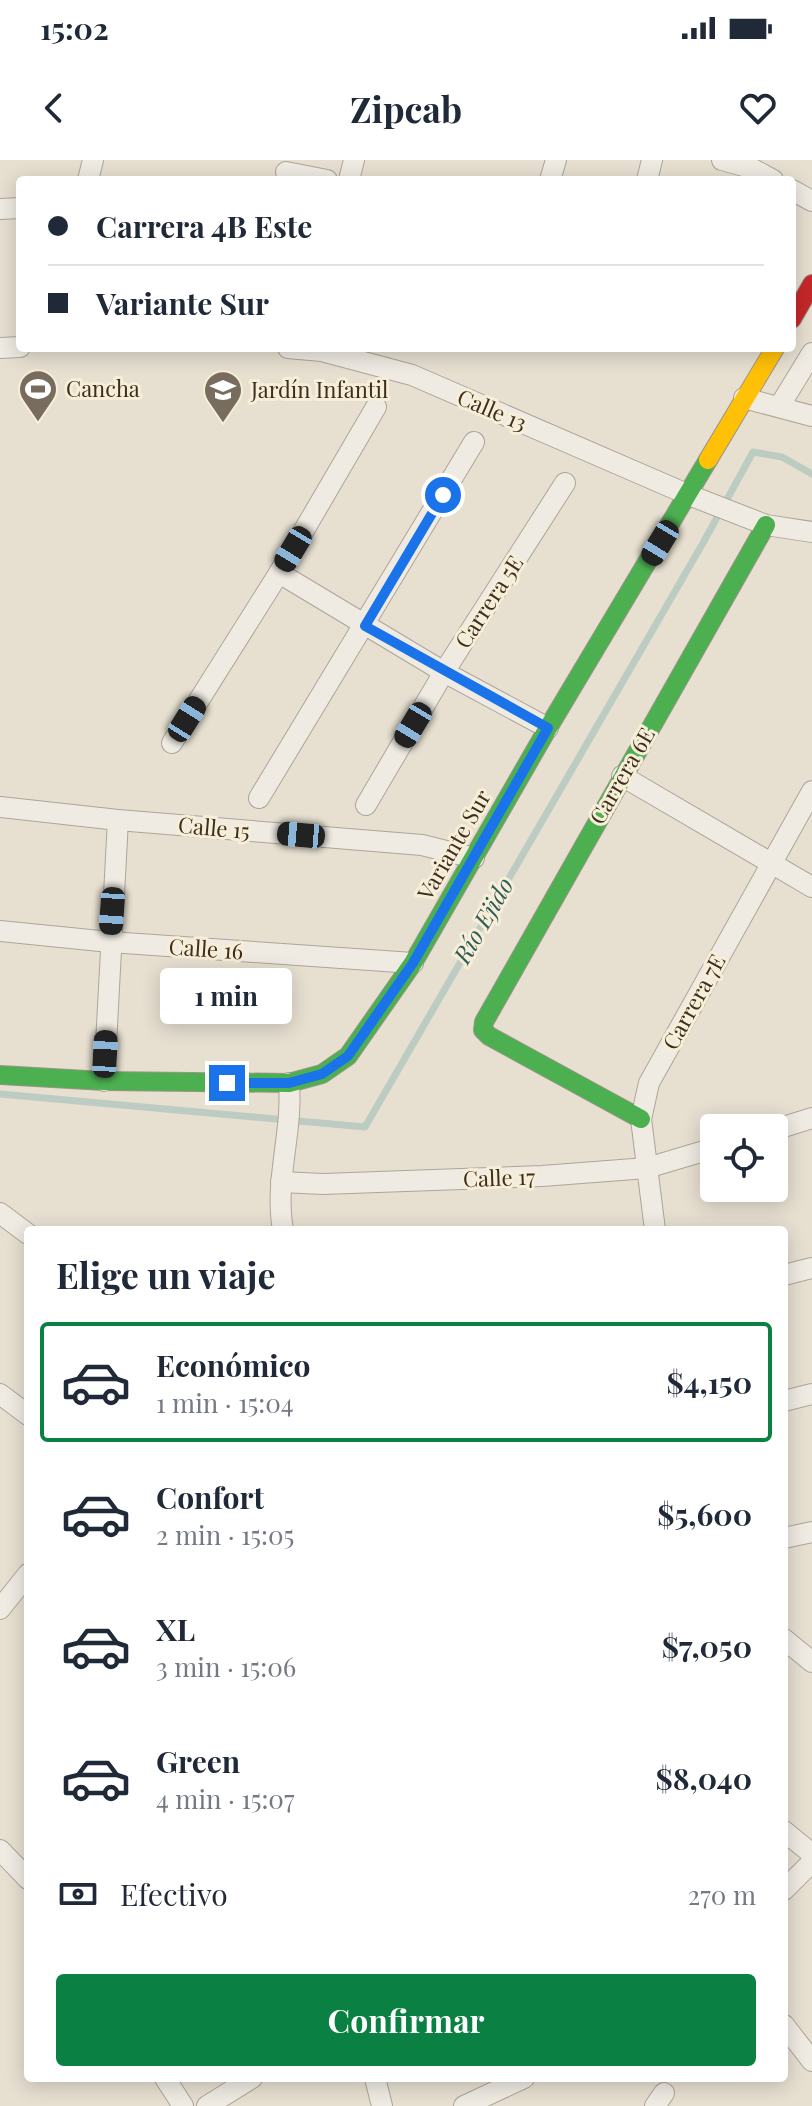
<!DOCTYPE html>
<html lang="es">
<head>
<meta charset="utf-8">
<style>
	:root { --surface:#fff; --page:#f2f2f3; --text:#1f2937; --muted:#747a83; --line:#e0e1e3; --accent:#0b8043 }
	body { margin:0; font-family:"Playfair Display",serif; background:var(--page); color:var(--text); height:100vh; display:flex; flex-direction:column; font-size:30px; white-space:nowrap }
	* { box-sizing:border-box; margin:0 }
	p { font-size:26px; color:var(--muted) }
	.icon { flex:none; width:44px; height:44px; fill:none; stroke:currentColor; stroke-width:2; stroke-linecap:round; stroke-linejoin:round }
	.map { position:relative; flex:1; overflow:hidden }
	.details { position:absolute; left:24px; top:1066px; width:764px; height:856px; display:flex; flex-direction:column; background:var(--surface); border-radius:8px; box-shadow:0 4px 20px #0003 }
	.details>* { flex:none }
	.guide { position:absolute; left:16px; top:16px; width:780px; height:176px; border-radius:8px; box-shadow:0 4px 20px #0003; display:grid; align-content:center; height:176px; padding:0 32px; background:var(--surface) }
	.tools { position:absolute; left:700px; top:954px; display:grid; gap:16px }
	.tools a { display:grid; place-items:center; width:88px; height:88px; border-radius:8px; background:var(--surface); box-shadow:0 4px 20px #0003; font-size:40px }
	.end { position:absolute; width:36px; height:36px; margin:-18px; border:10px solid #1a73e8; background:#fff; box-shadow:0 0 0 4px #fff }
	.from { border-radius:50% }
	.bubble { position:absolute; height:56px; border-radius:8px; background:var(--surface); box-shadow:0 4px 20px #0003; font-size:26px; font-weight:700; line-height:56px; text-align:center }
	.car { position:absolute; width:24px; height:48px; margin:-24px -12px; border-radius:10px; box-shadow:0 0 6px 2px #0007; background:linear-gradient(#222 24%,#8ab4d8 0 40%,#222 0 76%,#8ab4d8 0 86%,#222 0) }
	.guide b { display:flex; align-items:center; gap:28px; height:76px; font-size:30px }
	.guide b+b { border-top:2px solid var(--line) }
	.guide i { width:20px; height:20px; background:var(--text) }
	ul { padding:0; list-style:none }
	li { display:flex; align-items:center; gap:24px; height:120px; margin:0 16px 12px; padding:0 16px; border:4px solid transparent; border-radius:8px }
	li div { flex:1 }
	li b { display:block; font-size:30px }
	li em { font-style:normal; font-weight:700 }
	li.selected { border-color:var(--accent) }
	li>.icon { width:72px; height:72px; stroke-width:1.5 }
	h2 { padding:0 32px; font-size:36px; line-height:96px }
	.pay { display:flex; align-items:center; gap:20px; height:88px; padding:0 32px; font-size:30px }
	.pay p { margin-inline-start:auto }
	.action { display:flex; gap:16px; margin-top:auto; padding:16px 32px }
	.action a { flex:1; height:92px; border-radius:8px; background:var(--accent); color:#fff; font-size:32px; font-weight:700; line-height:92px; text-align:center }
	.status { display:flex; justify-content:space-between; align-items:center; height:56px; padding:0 40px; background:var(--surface); direction:ltr }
	.status svg { height:22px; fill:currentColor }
	header { display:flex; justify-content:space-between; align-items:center; height:104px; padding:0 32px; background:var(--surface); font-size:36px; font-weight:700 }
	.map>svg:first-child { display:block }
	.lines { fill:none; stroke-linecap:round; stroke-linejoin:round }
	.stream { stroke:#bcccc2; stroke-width:7 }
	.street-casing { stroke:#ada599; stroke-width:22 }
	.fast-casing { stroke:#9c958a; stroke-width:20 }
	.slow-casing { stroke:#9c958a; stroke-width:20 }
	.jam-casing { stroke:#9c958a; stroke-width:20 }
	.street { stroke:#efebe3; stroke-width:20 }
	.fast { stroke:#4caf50; stroke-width:18 }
	.slow { stroke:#ffc107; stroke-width:18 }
	.jam { stroke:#c62828; stroke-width:18 }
	.route { stroke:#1a73e8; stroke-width:10 }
	.labels { text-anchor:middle; stroke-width:6; stroke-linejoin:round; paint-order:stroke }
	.poi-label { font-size:22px; fill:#3d2e20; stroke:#f7eed8; text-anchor:start }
	.street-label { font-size:22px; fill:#3d2e20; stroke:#f7eed8 }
	.water-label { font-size:24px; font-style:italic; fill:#2f5d5a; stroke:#f7eed8 }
</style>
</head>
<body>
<div class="status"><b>15:02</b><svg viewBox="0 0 49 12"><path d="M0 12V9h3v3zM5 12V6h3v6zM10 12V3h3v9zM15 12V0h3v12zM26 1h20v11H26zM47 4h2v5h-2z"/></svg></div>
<header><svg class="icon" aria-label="back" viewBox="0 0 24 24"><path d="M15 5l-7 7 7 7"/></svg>Zipcab<svg class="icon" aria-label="heart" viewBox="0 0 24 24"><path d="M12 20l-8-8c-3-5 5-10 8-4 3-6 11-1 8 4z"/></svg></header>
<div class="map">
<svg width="812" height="1946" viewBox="0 0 812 1946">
	<rect width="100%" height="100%" fill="#e7e0d1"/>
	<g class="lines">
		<polyline class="stream" points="0,934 365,967 703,383 753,292 782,297 812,314"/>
		<defs>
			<g id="street">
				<polyline points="722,0 751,8 773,20"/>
				<polyline points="286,12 327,20"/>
				<polyline points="88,20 93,0"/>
				<polyline points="349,20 354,0"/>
				<polyline points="550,20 556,0"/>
				<polyline points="647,20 652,0"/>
				<polyline points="792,30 812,41"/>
				<polyline points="0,49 20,48"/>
				<polyline points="0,188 20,187"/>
				<polyline points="288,188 322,191 412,215 689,335 766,365 812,372"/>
				<polyline points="744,238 812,256"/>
				<polyline points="779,247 812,193"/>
				<polyline points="279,413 444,512 548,568"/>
				<polyline points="172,583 279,413 376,247"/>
				<polyline points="622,616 812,727"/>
				<polyline points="259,638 474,282"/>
				<polyline points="366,645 444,512 565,323"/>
				<polyline points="0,647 118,660 422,685 474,698"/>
				<polyline points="0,771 110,782 413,803"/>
				<polyline points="104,921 118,660"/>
				<polyline points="774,970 812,958"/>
				<polyline points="281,1022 323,1024 542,1016 647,1008 714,988"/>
				<polyline points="0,1053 28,1074"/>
				<path d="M283,1070C274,1021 293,973 289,923"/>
				<polyline points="655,1070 641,959 649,923 812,631"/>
				<polyline points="784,1115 812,1108"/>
				<polyline points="0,1234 28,1255"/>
				<polyline points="784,1241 812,1234"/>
				<polyline points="784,1378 812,1372"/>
				<polyline points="0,1449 28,1414"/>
				<polyline points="784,1479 812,1502"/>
				<polyline points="784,1671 812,1694"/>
				<polyline points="0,1690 28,1719"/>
				<polyline points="784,1730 812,1702"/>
				<polyline points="784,1865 812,1901"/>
				<polyline points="165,1918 183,1946"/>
				<polyline points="375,1918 382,1946"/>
				<polyline points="207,1946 252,1918"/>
				<polyline points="464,1946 524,1918"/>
				<polyline points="655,1946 664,1933"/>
			</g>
			<g id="fast">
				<polyline points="0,915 104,921 289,923 322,914 348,896 413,803 548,568 708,300"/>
				<polyline points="641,959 489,876 483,870 484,862 766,365"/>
			</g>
			<polyline id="slow" points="708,300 775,188"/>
			<polyline id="jam" points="792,159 812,124"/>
		</defs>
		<use href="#street" class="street-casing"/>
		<use href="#fast" class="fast-casing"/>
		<use href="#slow" class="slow-casing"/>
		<use href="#jam" class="jam-casing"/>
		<use href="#street" class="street"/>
		<use href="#fast" class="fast"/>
		<use href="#slow" class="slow"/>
		<use href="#jam" class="jam"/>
	</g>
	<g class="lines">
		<polyline class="route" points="227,923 289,923 322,914 348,896 413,803 548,568 365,466 443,335"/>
	</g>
	<defs>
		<symbol id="stadium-pin" viewBox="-11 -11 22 30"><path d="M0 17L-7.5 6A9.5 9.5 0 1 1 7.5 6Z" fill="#786c5e" stroke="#f7eed8"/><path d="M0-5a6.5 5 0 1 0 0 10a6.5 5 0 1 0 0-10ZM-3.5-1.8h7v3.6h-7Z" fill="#fff"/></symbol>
		<symbol id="school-pin" viewBox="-11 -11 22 30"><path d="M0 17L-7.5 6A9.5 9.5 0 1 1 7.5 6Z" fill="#786c5e" stroke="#f7eed8"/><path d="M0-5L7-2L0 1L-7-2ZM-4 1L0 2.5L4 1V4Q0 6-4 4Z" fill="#fff"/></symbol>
	</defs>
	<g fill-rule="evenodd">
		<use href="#stadium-pin" x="16" y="207" width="44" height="60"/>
		<use href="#school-pin" x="201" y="208" width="44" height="60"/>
	</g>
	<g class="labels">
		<g class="poi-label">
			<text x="66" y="237">Cancha</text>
			<text x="251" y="238">Jardín Infantil</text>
		</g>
		<g class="street-label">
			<text transform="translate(492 250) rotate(23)" y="8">Calle 13</text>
			<text transform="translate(489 442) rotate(-57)" y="8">Carrera 5E</text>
			<text transform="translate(622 616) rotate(-60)" y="8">Carrera 6E</text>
			<text transform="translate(214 668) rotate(5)" y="8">Calle 15</text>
			<text transform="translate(454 685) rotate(-60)" y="8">Variante Sur</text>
			<text transform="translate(206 789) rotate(4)" y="8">Calle 16</text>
			<text transform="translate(694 842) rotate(-61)" y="8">Carrera 7E</text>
			<text transform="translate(499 1018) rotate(-2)" y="8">Calle 17</text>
		</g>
		<g class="water-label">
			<text transform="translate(484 761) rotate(-60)" y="8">Río Ejido</text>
		</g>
	</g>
</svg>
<div class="tools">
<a><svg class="icon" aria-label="locate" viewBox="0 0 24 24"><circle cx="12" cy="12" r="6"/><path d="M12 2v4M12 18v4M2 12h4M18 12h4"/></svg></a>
</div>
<i class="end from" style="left:443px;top:335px"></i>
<i class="end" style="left:227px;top:923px"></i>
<div class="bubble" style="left:160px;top:808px;width:132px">1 min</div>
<i class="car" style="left:660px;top:383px;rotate:211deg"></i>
<i class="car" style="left:293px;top:389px;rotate:211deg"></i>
<i class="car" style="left:187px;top:559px;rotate:32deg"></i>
<i class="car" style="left:413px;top:565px;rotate:211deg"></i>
<i class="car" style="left:301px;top:675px;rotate:275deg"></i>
<i class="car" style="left:112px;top:751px;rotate:184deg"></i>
<i class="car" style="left:105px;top:894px;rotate:3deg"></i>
<div class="guide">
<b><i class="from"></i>Carrera 4B Este</b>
<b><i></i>Variante Sur</b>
</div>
<section class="details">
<h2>Elige un viaje</h2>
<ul>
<li class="selected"><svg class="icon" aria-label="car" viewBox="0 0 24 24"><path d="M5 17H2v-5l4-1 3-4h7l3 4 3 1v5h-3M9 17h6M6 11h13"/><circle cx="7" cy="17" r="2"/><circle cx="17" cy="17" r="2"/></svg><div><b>Económico</b><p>1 min · 15:04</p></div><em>$4,150</em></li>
<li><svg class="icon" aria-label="car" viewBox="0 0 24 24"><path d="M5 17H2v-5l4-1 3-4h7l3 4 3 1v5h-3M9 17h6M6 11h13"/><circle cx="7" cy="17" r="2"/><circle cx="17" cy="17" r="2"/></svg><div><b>Confort</b><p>2 min · 15:05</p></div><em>$5,600</em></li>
<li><svg class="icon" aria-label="car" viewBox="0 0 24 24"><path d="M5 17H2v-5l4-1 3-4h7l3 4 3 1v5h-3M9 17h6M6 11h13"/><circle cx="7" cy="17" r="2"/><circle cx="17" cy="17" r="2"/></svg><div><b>XL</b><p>3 min · 15:06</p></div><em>$7,050</em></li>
<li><svg class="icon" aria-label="car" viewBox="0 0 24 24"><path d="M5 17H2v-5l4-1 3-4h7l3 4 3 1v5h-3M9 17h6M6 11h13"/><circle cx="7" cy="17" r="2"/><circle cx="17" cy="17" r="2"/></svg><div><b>Green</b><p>4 min · 15:07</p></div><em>$8,040</em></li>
</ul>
<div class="pay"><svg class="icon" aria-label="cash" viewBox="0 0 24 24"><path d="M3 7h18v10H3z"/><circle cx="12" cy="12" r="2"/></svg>Efectivo<p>270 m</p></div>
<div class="action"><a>Confirmar</a></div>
</section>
</div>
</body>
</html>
